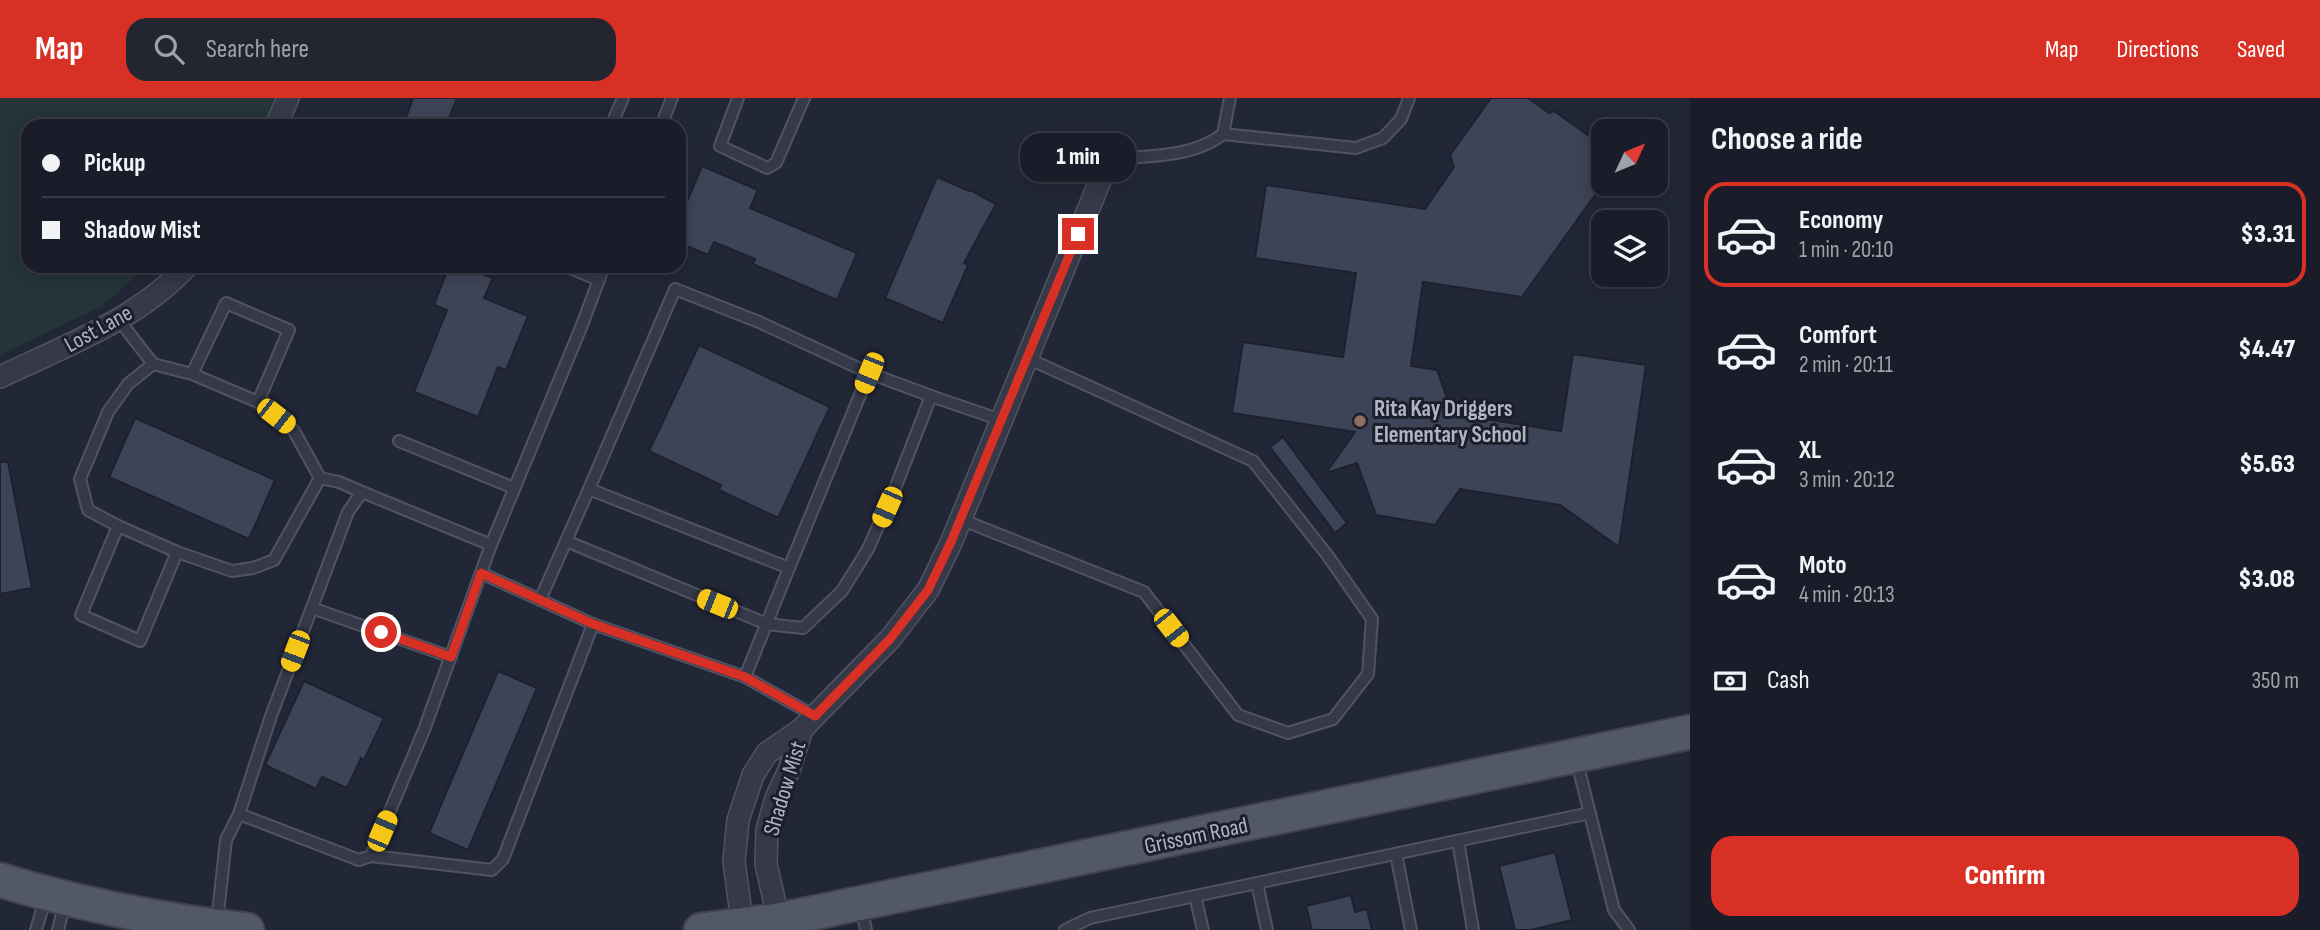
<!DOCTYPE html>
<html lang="en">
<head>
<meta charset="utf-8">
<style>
	:root { --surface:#1a1d29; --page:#232631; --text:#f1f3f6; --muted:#9fa2a8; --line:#383b46; --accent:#d93025 }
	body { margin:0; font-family:"Sofia Sans Condensed",sans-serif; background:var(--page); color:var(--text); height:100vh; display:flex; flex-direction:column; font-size:26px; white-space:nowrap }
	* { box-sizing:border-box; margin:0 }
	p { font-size:23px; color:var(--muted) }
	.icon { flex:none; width:38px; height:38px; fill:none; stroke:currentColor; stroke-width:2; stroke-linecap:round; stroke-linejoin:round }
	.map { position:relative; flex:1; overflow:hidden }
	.panel { display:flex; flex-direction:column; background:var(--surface); width:630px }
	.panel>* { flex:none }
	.hud { position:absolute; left:21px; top:21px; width:665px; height:154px; border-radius:21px; box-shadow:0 4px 18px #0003,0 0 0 2px var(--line); display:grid; align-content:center; height:154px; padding:0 21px; background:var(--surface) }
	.needle { width:46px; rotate:46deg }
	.tools { position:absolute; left:1591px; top:21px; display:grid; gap:14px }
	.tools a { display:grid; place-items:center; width:77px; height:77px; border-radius:14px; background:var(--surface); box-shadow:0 4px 18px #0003,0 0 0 2px var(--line); font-size:35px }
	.end { position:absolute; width:32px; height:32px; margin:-16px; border:9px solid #d93025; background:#fff; box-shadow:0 0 0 4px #fff }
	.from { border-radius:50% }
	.bubble { position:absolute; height:49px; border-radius:21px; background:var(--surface); box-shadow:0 4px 18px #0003,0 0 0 2px var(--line); font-size:23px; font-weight:800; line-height:49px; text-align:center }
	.car { position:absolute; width:21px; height:42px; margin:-21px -10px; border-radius:9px; box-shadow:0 0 5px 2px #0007; background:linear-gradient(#f5c518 24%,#345 0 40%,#f5c518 0 76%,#345 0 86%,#f5c518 0) }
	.hud b { display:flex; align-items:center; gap:24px; height:66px; font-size:26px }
	.hud b+b { border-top:2px solid var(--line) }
	.hud i { width:18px; height:18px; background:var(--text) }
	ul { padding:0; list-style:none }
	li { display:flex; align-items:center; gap:21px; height:105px; margin:0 14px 10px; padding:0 7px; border:4px solid transparent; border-radius:21px }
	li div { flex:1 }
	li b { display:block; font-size:26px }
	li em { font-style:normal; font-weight:800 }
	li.selected { border-color:var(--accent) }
	li>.icon { width:63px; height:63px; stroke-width:1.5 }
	h2 { padding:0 21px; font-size:32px; line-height:84px }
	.pay { display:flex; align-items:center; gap:18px; height:77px; padding:0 21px; font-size:26px }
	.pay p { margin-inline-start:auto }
	.button { display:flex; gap:14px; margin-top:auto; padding:14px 21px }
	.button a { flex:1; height:80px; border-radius:21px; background:var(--accent); color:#fff; font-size:28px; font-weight:800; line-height:80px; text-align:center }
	header { display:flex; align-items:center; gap:42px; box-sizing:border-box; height:98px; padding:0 35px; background:var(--accent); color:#fff }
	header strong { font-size:33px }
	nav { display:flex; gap:38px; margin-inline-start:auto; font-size:24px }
	.search { width:490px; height:63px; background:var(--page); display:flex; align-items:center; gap:18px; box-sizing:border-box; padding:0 24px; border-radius:21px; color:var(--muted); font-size:26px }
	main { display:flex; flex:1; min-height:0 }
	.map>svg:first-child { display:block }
	.green { fill:#253439 }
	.building { fill:#3e4457; stroke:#1d212e; stroke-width:2 }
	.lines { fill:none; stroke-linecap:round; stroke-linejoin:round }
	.service-casing { stroke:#505462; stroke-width:14 }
	.minor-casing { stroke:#505462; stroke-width:24 }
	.primary-casing { stroke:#3f4351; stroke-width:37 }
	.service { stroke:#353948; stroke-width:10 }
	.minor { stroke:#353948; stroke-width:21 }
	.primary { stroke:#535868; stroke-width:33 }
	.route { stroke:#d93025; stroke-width:9 }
	.education-dot { fill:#8d6e63; stroke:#1b1f2c; stroke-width:2.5 }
	.labels { text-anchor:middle; stroke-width:6; stroke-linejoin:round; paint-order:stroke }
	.street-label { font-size:23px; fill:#b0b4c4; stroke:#1b1f2c }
	.poi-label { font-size:23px; font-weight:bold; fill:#b0b4c4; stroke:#1b1f2c; text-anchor:start }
</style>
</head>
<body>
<header>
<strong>Map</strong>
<div class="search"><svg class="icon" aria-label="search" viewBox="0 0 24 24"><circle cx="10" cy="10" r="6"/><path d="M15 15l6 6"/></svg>Search here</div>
<nav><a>Map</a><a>Directions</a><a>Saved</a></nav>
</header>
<main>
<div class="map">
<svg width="1690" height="832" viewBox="0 0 1690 832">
	<rect width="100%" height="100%" fill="#222737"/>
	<polygon class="green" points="0,0 275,0 263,28 28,28 28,168 148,168 102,208 0,257"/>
	<g class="building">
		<polygon points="413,0 457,0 446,28 403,28"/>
		<polygon points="1491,0 1528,0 1549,15 1554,13 1603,48 1603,86 1522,199 1423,184 1411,268 1437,272 1453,316 1561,333 1573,256 1646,267 1619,449 1560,407 1460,391 1435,427 1376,417 1357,365 1326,375 1355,334 1232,315 1243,244 1343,259 1356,175 1255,160 1266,87 1425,111 1454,69 1450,57"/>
		<polygon points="702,68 758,92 750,110 857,155 837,202 753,166 755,161 714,144 708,157 679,145 679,122"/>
		<polygon points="937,79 969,93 970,92 996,106 964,165 968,167 943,225 885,200"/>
		<polygon points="449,168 463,168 493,180 484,200 528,218 506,272 498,269 478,319 414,294 447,212 434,207"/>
		<polygon points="699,247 830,309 778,420 719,392 721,387 649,353"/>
		<polygon points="135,320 275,382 249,441 109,379"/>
		<polygon points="1283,339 1347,425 1335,435 1270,349"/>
		<polygon points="0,364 8,364 32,490 0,496"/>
		<polygon points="498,573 537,590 468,752 429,735"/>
		<polygon points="304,583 384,620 364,662 361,660 347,690 322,679 316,691 265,667"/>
		<polygon points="1555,754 1572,822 1531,832 1515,832 1499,768"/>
		<polygon points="1351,797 1355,814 1367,811 1372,832 1312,832 1306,808"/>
	</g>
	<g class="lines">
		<defs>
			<g id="service">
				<polyline points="738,0 720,48 767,70 776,65 804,0"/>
				<polyline points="611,28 623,0"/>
				<polyline points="661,28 672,0"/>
				<polyline points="1223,36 1356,50 1383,40 1401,21 1409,0"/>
				<path d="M1109,61C1145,58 1193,60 1223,36L1230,0"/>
				<polyline points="565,168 599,182"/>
				<polyline points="119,222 153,266"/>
				<polyline points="192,276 258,304"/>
				<polyline points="931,298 1001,322"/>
				<polyline points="399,343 514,390"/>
				<polyline points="320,380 274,462 253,470 232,473 177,454 140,543 81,517 118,428 88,412 80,381 108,314 128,286 153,266 192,276 226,205 289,232 258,304 294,333 320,380 339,384 362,394"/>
				<polyline points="589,391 675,191 759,224 869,275 789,470"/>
				<polyline points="960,421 1144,494 1238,617 1288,635 1333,621 1368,576 1372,521 1328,458 1253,363 1027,260"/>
				<polyline points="118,428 177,454"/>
				<polyline points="566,443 767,526 803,530 842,493 868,451 896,388 931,298 869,275"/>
				<polyline points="540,502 589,391 789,470 745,579 593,526"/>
				<polyline points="312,510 451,559"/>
				<polyline points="745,579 815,618"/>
				<polyline points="1576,660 1614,812 1629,832"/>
				<polyline points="239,716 359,762 371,758 424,632 491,447"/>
				<polyline points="1458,743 1473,832"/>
				<polyline points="1396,756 1411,832"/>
				<polyline points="371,758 492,772 503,761 593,526 481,475"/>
				<polyline points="1257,785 1267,832"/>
				<polyline points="1195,798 1203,832"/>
				<polyline points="861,808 866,832"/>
				<polyline points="217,824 226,742 239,716 271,618 348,414 362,394 491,447 582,227 604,168"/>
				<polyline points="36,832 46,798"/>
				<polyline points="58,832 65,804"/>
				<polyline points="1065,832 1090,820 1590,715"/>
			</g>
			<g id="minor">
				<polyline points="276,28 288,0"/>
				<path d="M0,279C65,248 137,222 187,168"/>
				<polyline points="743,832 734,763 738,722 753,677 767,655 802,631 890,541 928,492 951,445 1109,61"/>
				<polyline points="781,832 766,766 767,732 776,700 789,672 802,631"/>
			</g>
			<g id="primary">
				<path d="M0,782C77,806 167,823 247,832"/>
				<polyline points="701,832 779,822 861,805 1690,634"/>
			</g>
		</defs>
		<use href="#service" class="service-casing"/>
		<use href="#minor" class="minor-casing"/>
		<use href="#primary" class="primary-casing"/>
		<use href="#service" class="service"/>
		<use href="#minor" class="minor"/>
		<use href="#primary" class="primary"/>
	</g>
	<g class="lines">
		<polyline class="route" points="381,534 451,559 481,475 593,526 745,579 815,618 890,541 928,492 951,444 1078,136"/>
	</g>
	<circle class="education-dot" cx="1360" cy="323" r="7"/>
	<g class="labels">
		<g class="street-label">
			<text transform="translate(98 230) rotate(-29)" y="8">Lost Lane</text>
			<text transform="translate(784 690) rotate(-73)" y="8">Shadow Mist</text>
			<text transform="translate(1196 737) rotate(-12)" y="8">Grissom Road</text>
		</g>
		<g class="poi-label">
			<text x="1374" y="318">Rita Kay Driggers<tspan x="1374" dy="26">Elementary School</tspan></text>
		</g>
	</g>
</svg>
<div class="tools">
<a><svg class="needle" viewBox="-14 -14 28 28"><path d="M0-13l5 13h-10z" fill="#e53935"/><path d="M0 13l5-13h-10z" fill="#9fa2a8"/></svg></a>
<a><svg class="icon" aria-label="layers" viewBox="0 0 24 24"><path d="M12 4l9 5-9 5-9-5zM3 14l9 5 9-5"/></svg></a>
</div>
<i class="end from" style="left:381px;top:534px"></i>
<i class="end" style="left:1078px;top:136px"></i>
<div class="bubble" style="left:1020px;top:35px;width:116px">1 min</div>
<i class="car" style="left:869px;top:275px;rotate:202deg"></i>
<i class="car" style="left:276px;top:318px;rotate:128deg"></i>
<i class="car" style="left:887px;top:409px;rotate:204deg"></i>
<i class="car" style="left:717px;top:506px;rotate:292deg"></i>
<i class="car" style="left:1171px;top:530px;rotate:142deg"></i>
<i class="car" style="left:295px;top:553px;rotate:201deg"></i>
<i class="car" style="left:382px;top:733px;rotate:23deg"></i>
<div class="hud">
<b><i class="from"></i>Pickup</b>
<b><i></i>Shadow Mist</b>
</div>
</div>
<section class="panel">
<h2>Choose a ride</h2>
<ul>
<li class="selected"><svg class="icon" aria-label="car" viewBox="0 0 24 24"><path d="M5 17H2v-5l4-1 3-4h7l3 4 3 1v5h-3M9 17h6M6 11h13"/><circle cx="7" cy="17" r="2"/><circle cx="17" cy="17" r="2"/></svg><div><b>Economy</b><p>1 min · 20:10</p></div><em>$3.31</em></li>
<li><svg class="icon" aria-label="car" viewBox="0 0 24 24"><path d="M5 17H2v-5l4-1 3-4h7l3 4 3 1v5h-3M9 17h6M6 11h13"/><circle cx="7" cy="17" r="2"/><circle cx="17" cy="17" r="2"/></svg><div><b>Comfort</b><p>2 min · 20:11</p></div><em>$4.47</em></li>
<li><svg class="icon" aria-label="car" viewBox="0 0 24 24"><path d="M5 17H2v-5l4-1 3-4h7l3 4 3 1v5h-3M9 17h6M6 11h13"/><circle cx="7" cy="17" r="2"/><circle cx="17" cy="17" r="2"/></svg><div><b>XL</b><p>3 min · 20:12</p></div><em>$5.63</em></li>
<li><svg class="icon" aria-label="car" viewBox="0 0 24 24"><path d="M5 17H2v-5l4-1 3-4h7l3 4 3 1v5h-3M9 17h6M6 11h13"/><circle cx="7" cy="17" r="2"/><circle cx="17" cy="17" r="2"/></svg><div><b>Moto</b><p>4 min · 20:13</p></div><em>$3.08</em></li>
</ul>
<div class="pay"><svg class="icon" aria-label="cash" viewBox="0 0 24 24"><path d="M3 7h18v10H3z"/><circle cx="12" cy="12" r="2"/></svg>Cash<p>350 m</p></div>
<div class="button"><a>Confirm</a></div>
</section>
</main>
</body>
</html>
